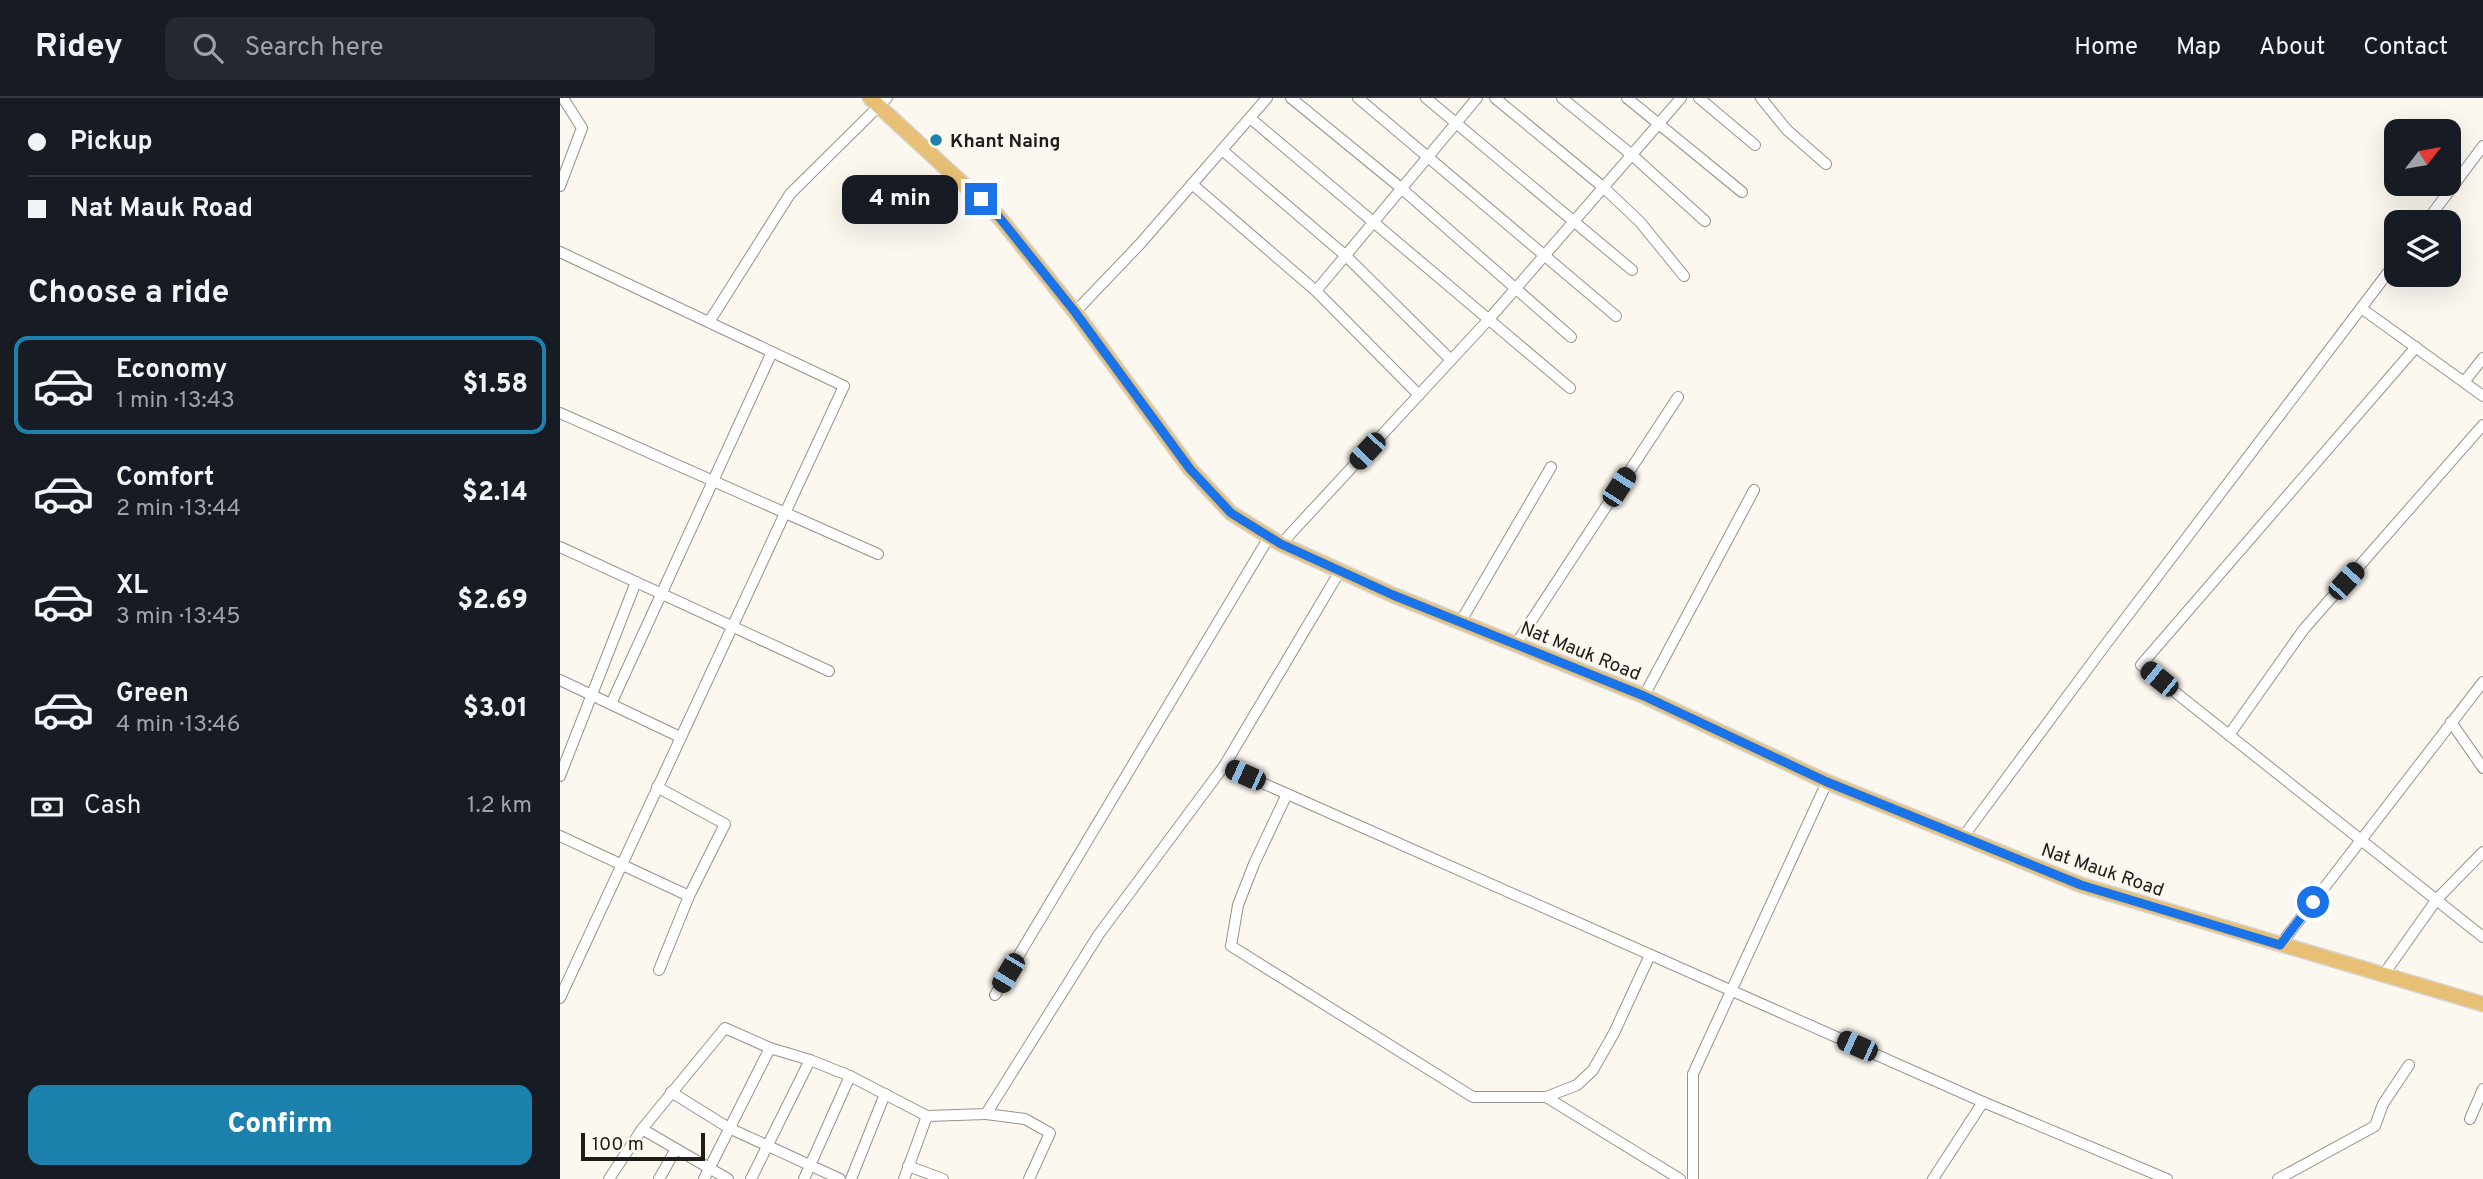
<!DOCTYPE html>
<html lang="en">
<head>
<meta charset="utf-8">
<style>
	:root { --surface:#171b24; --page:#242831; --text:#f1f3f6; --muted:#9ea1a6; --line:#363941; --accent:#1c81ac }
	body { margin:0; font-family:Overpass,sans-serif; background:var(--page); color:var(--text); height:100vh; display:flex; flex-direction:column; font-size:26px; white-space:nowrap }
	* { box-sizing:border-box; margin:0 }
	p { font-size:23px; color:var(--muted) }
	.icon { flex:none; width:38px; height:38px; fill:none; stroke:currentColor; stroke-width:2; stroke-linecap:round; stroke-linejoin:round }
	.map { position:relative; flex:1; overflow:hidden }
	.drawer { display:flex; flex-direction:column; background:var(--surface); width:560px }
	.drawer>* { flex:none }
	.guide { display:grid; align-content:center; height:154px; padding:0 28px; background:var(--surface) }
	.needle { width:46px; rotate:59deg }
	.tools { position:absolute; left:1824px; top:21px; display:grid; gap:14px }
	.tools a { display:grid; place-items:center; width:77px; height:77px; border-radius:14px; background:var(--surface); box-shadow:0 7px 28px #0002; font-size:35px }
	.scale { position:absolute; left:21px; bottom:18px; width:124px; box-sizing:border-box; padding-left:7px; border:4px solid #1f1d1a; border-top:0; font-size:19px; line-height:24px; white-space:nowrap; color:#1f1d1a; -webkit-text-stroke:5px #fcf7ef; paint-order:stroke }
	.end { position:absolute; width:32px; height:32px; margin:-16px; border:9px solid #1a73e8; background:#fff; box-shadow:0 0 0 4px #fff }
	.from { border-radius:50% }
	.bubble { position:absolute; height:49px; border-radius:14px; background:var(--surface); box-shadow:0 7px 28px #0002; font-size:23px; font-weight:800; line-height:49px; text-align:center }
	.car { position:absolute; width:21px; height:42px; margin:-21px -10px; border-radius:9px; box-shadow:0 0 5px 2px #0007; background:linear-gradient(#222 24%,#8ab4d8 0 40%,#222 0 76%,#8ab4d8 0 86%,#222 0) }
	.guide b { display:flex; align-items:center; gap:24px; height:66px; font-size:26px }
	.guide b+b { border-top:2px solid var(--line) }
	.guide i { width:18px; height:18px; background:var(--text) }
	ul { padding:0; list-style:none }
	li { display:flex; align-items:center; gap:21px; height:98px; margin:0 14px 10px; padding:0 14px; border:4px solid transparent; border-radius:14px }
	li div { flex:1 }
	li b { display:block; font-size:26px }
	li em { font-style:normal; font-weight:800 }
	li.current { border-color:var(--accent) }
	li>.icon { width:63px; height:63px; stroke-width:1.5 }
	h2 { padding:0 28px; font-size:32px; line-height:84px }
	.pay { display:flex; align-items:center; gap:18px; height:77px; padding:0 28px; font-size:26px }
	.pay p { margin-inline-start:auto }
	.button { display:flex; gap:14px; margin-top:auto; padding:14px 28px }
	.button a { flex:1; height:80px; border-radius:14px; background:var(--accent); color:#fff; font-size:28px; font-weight:800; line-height:80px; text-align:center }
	header { display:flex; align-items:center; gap:42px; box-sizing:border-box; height:98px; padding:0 35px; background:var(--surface); border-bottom:2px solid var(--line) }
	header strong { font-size:33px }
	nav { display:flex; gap:38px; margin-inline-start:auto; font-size:24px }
	.search { width:490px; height:63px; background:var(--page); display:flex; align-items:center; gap:18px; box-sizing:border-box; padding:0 24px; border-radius:14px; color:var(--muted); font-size:26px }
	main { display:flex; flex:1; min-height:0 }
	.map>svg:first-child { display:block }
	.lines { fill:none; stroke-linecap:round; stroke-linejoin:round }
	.minor-casing { stroke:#97938b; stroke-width:12 }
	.highway-casing { stroke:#d7d6d6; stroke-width:17 }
	.minor { stroke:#fff; stroke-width:10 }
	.highway { stroke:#e8c075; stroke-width:14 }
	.route { stroke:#1a73e8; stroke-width:9 }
	.poi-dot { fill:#1c81ac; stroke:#fcf7ef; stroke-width:2.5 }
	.labels { text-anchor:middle; stroke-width:5; stroke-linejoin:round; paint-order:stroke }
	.poi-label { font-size:19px; font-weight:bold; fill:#1f1d1a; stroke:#fcf7ef; text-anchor:start }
	.street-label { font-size:19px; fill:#1f1d1a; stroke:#fcf7ef }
</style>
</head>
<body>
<header>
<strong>Ridey</strong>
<div class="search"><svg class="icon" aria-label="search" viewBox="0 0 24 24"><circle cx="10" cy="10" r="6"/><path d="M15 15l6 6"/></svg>Search here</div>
<nav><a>Home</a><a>Map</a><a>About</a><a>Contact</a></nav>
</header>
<main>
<section class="drawer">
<div class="guide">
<b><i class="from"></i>Pickup</b>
<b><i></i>Nat Mauk Road</b>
</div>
<h2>Choose a ride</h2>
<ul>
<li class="current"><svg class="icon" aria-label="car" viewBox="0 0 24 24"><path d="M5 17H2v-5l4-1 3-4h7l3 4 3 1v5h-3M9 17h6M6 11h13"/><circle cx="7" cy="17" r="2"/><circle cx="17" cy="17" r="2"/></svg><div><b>Economy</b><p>1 min · 13:43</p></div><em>$1.58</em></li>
<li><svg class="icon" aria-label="car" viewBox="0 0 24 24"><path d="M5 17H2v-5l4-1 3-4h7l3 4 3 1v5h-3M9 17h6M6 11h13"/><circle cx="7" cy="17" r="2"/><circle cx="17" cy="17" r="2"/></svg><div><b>Comfort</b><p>2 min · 13:44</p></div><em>$2.14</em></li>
<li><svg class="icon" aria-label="car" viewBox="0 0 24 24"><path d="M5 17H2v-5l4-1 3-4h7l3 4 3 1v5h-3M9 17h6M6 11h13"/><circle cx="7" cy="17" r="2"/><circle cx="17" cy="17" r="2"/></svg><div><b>XL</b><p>3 min · 13:45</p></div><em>$2.69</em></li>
<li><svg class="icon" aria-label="car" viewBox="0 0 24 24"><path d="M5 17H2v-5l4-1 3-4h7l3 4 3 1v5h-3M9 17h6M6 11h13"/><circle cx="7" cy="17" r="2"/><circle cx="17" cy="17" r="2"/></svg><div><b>Green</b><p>4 min · 13:46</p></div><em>$3.01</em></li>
</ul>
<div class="pay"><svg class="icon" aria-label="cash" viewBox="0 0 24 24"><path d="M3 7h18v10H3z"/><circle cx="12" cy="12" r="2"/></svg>Cash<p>1.2 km</p></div>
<div class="button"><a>Confirm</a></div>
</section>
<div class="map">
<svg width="1923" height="1081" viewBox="0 0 1923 1081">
	<rect width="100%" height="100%" fill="#fcf7ef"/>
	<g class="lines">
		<defs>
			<g id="minor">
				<polyline points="731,0 841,90 1011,239"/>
				<polyline points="798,0 1056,218"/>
				<polyline points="866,0 1072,172"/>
				<polyline points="935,0 1043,89 1080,124 1124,178"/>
				<polyline points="1002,0 1072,57 1145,123"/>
				<polyline points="1067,0 1182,94"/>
				<polyline points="1139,0 1195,47"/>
				<polyline points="1201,0 1227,32 1266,66"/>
				<polyline points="690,20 1010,290"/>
				<polyline points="662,52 785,157 891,262"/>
				<polyline points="632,86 756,193 859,297"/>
				<polyline points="0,88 22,30 3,0"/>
				<polyline points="1866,124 1923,48"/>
				<polyline points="0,154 284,288 0,900"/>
				<polyline points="756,193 917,0"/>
				<polyline points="1801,210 1923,298"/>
				<polyline points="515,214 580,146 707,0"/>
				<polyline points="149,224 230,96 327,0"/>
				<polyline points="1856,249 1581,567 1923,839"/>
				<polyline points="1904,284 1923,260"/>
				<polyline points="0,315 318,456"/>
				<polyline points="721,446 930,220 1121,0"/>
				<polyline points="0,449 269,573"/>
				<polyline points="901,523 991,369"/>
				<polyline points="956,546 1118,299"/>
				<polyline points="0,582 120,639"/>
				<polyline points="1084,598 1194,392"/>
				<polyline points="51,606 212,254"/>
				<polyline points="1891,624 1923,670"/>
				<polyline points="1669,637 1744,531 1923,327"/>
				<polyline points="664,668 1423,1004 1607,1081"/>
				<polyline points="0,678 76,484"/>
				<polyline points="97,689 165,726 129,798 99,872"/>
				<polyline points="727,696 694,766 678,807 671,848 913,999 986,999 1017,987 1033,972 1054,935 1090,857"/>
				<polyline points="0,738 129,798"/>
				<polyline points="1403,739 1546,546 1836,164"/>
				<polyline points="1720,847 1923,584"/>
				<polyline points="1824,876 1877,801 1923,754"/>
				<polyline points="435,897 709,439"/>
				<polyline points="111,994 169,1030 280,1081"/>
				<polyline points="986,999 1120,1081"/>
				<polyline points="426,1016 465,1021 490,1035 469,1081"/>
				<polyline points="1910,1021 1923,991"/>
				<polyline points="82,1031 168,1081"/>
				<polyline points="348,1068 383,1081"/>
				<polyline points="49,1081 82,1031 165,930 210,950 250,962 290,978 367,1018 426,1016 539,836 664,668 780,473"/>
				<polyline points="99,1081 116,1051"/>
				<polyline points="144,1081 210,950"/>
				<polyline points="191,1081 250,962"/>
				<polyline points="244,1081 290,978"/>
				<polyline points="291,1081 325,996"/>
				<polyline points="344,1081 367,1018"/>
				<polyline points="1133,1081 1133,976 1267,684"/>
				<polyline points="1373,1081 1423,1004"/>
				<polyline points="1718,1081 1815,1028 1823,1006 1849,967"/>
			</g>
			<polyline id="highway" points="310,0 439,119 515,214 630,371 671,415 721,446 833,497 1084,598 1267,684 1521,787 1923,906"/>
		</defs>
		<use href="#minor" class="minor-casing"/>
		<use href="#highway" class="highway-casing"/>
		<use href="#minor" class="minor"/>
		<use href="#highway" class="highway"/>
	</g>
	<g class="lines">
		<polyline class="route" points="421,101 439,119 515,214 630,371 671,415 721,446 833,497 1084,598 1267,684 1521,787 1720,847 1753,804"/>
	</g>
	<circle class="poi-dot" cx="376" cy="42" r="7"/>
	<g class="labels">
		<g class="poi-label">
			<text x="390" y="49">Khant Naing</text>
		</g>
		<g class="street-label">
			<text transform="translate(1021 552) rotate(22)" y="7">Nat Mauk Road</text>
			<text transform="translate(1543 771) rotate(19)" y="7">Nat Mauk Road</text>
		</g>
	</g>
</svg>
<div class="tools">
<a><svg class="needle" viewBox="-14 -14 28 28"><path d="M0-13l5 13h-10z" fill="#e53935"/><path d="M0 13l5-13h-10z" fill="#9ea1a6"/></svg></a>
<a><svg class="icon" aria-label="layers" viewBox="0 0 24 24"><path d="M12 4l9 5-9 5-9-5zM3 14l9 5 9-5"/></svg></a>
</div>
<div class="scale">100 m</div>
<i class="end from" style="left:1753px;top:804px"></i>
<i class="end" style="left:421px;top:101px"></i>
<div class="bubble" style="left:282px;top:77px;width:116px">4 min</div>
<i class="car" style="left:807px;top:353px;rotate:223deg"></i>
<i class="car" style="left:1059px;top:389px;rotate:33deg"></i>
<i class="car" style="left:1786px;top:483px;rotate:42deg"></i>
<i class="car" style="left:1599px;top:581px;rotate:309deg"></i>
<i class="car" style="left:685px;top:677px;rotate:294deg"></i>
<i class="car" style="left:448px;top:875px;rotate:211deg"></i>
<i class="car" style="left:1297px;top:948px;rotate:294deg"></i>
</div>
</main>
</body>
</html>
